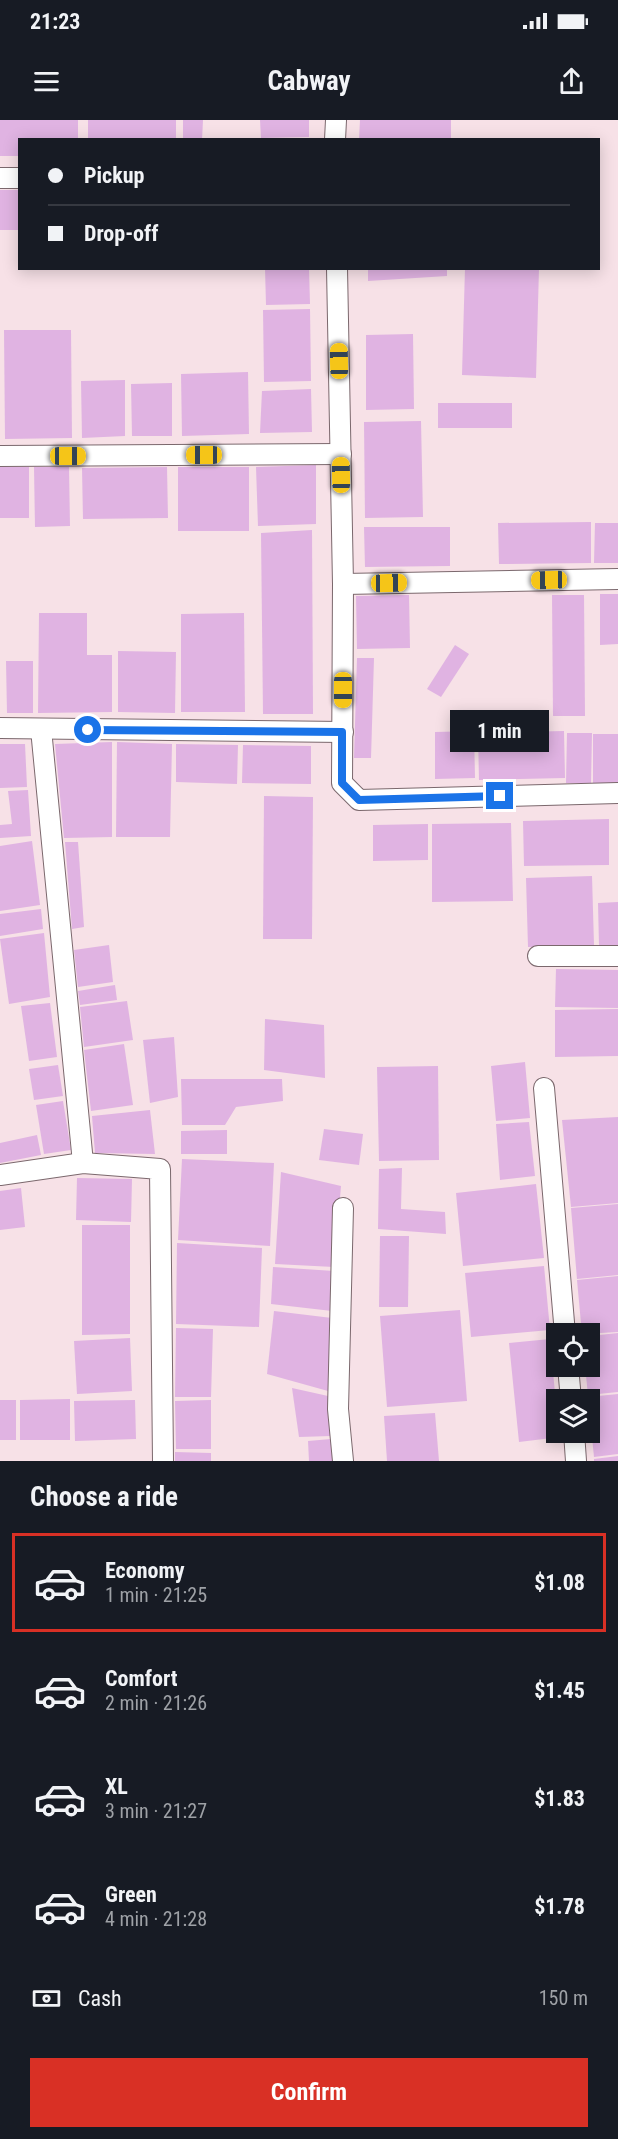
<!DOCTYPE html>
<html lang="en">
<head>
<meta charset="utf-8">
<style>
	:root { --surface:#171b24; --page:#242831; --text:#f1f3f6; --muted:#9ea1a6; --line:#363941; --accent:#d93025 }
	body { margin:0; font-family:"Roboto Condensed",sans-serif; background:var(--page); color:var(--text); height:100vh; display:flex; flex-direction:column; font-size:22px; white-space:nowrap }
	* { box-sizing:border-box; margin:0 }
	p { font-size:20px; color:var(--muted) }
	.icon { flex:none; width:33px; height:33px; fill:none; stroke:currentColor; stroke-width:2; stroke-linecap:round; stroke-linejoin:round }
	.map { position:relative; height:1341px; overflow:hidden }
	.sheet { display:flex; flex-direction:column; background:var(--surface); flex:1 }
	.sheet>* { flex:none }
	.hud { position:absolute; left:18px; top:18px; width:582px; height:132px; border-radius:0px; box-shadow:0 3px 15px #0003; display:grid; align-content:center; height:132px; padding:0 30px; background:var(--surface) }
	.controls { position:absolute; left:546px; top:1203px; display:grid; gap:12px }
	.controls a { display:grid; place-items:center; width:54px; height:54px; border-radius:0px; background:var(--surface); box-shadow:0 3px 15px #0003; font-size:30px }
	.end { position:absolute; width:27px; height:27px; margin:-14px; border:8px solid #1a73e8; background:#fff; box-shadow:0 0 0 3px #fff }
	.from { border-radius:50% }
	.bubble { position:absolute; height:42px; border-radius:0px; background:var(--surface); box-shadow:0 3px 15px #0003; font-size:20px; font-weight:700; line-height:42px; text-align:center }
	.car { position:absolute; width:18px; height:36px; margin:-18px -9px; border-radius:8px; box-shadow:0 0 4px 2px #0007; background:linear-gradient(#f5c518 24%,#345 0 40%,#f5c518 0 76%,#345 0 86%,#f5c518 0) }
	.hud b { display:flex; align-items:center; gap:21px; height:57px; font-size:22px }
	.hud b+b { border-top:2px solid var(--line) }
	.hud i { width:15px; height:15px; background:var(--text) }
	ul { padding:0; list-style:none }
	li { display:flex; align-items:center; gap:18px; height:99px; margin:0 12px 9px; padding:0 18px; border:3px solid transparent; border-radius:0px }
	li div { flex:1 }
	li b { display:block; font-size:22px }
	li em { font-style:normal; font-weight:700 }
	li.active { border-color:var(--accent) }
	li>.icon { width:54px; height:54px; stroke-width:1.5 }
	h2 { padding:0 30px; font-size:27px; line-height:72px }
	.pay { display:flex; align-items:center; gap:15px; height:66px; padding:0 30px; font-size:22px }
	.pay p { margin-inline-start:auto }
	.cta { display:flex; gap:12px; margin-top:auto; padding:12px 30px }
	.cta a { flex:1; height:69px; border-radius:0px; background:var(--accent); color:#fff; font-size:24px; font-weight:700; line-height:69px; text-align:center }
	.status { display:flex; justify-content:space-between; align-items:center; height:42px; padding:0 30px; background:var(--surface); direction:ltr }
	.status svg { height:16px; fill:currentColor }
	header { display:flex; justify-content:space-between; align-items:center; height:78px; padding:0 30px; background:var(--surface); font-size:27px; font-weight:700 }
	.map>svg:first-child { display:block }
	.building { fill:#e0b3e2 }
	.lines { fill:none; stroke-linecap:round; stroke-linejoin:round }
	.minor-casing { stroke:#7b686d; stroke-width:22 }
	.minor { stroke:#fff; stroke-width:20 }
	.route { stroke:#1a73e8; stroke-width:8 }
</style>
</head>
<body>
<div class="status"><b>21:23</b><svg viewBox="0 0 49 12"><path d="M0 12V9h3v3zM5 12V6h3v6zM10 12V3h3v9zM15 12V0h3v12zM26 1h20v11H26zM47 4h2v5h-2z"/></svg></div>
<header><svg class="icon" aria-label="menu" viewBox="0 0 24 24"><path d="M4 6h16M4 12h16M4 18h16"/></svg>Cabway<svg class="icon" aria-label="share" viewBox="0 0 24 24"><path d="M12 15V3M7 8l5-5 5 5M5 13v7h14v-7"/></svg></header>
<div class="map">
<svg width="618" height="1341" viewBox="0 0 618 1341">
	<rect width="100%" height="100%" fill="#f7e1e7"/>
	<g class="building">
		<polygon points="0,0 78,0 78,20 20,20 20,36 0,36"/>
		<rect x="88" y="0" width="88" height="20"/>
		<polygon points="183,0 203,0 202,20 183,20"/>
		<polygon points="260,0 309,0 309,17 261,18"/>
		<polygon points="360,0 451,0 451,20 359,20"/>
		<rect x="0" y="70" width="20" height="40"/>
		<polygon points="265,148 309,148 310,184 266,185"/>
		<polygon points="368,148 447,148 447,156 368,161"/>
		<polygon points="465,148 539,148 536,258 462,255"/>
		<polygon points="310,189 311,261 264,262 263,190"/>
		<polygon points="4,210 71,210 72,318 5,319"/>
		<polygon points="413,214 414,289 366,290 366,215"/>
		<polygon points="248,252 249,314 182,316 181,254"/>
		<polygon points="125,260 125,316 82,318 81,261"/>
		<polygon points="172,263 172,316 132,316 131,264"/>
		<polygon points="311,269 312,312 260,313 262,271"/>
		<rect x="438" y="283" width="74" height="25"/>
		<polygon points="421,301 423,397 365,398 364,302"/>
		<polygon points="316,345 316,404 258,406 256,347"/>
		<rect x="0" y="347" width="29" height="51"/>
		<polygon points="34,347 69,347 70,406 35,407"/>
		<polygon points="167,347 168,398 83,399 82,348"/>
		<rect x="178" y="347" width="71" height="64"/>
		<polygon points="591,402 591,443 499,444 498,403"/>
		<polygon points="595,403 618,403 618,443 594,443"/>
		<polygon points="364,407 450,407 450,446 365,447"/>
		<polygon points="312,410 313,594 263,594 261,413"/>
		<polygon points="600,474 618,474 618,524 600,525"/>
		<polygon points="409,475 410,528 357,529 356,476"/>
		<polygon points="552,475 584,475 585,596 553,596"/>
		<polygon points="39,493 87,493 87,535 112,535 112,592 38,593"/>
		<polygon points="244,493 245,592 181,592 181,494"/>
		<polygon points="455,525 469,534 441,577 427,569"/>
		<polygon points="118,531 176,532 175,593 118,592"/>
		<polygon points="357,538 374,538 371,638 354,638"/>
		<polygon points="6,541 33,541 33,593 7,593"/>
		<polygon points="474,611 475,658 435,659 435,612"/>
		<polygon points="564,611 565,658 479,660 478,613"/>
		<polygon points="567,613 592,613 591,663 566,663"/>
		<rect x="593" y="614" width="25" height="49"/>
		<polygon points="112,622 112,717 64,718 55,624"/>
		<polygon points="117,622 172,624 170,717 116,717"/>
		<polygon points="0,624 25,624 27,667 0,668"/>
		<polygon points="176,624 238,625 237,664 176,662"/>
		<polygon points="243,625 311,626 311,664 242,663"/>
		<polygon points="28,670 31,716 0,718 0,705 12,704 8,671"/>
		<polygon points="264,676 313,677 312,819 263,819"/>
		<polygon points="609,699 609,745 524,746 523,701"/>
		<polygon points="511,703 513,781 432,782 432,704"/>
		<polygon points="428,704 428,740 373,741 373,705"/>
		<polygon points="32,721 40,785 0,791 0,726"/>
		<polygon points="65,722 78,722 84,807 72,809"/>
		<polygon points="592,756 594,825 528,827 526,758"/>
		<polygon points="618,782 618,825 599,825 598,783"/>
		<polygon points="41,789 43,809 0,816 0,794"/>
		<polygon points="44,813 50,877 9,884 0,819"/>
		<polygon points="109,825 113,862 78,867 74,830"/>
		<polygon points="556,849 618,850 618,888 555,887"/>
		<polygon points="115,865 117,880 80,885 78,871"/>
		<polygon points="127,881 133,920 84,927 80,887"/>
		<polygon points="50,883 57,937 29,941 21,886"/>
		<polygon points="618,889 618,936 555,937 555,890"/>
		<polygon points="265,899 324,905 325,958 264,950"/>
		<polygon points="174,917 178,977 150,983 143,920"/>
		<polygon points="124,924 133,985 91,991 84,930"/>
		<polygon points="525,942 530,998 496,1001 491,946"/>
		<polygon points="58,945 63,976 34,980 29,949"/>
		<polygon points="438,946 439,1040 379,1041 377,947"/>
		<polygon points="181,959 282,959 283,981 236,987 225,1005 182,1005"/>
		<polygon points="63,981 71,1030 44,1034 36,985"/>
		<polygon points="150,990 155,1034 95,1033 92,996"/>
		<polygon points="618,997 618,1083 571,1087 562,1000"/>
		<polygon points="529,1002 535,1056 500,1060 496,1004"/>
		<polygon points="324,1009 363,1014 359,1045 319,1040"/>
		<polygon points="227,1010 227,1034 181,1034 181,1011"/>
		<polygon points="37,1015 41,1035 0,1043 0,1023"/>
		<polygon points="182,1039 274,1043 270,1126 178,1120"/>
		<polygon points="402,1048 401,1089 445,1092 446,1114 378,1109 379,1049"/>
		<polygon points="281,1052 341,1066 334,1147 275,1144"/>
		<polygon points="77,1058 132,1059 131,1102 76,1100"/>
		<polygon points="536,1064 544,1138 463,1146 456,1073"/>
		<polygon points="21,1068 25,1107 0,1110 0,1071"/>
		<polygon points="618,1084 618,1155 577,1159 571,1088"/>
		<polygon points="82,1105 130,1105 130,1214 82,1215"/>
		<polygon points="380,1116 409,1116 408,1187 379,1187"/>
		<polygon points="177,1123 262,1128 259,1207 176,1204"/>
		<polygon points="544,1146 550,1210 471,1217 465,1153"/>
		<polygon points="273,1147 334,1151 332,1191 271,1184"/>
		<polygon points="618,1156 618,1212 582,1214 577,1160"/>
		<polygon points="460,1190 467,1281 387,1287 380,1196"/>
		<polygon points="274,1191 332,1198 328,1271 267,1254"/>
		<polygon points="176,1208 213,1209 211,1277 175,1277"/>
		<polygon points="618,1213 618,1272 588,1275 585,1246 590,1246 590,1216"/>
		<polygon points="130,1218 132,1271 77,1274 74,1221"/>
		<polygon points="550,1219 556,1284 556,1312 559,1312 560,1317 519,1322 509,1223"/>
		<polygon points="292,1268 328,1276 331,1316 299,1317"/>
		<polygon points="618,1274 618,1334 594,1337 588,1277"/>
		<polygon points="70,1279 70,1320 20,1320 20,1280"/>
		<rect x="0" y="1280" width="16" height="40"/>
		<polygon points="135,1280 136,1319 75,1321 74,1281"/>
		<polygon points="211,1280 211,1329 176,1329 175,1281"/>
		<polygon points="435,1293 439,1341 387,1341 384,1296"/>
		<polygon points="331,1319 333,1341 309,1341 308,1321"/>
		<polygon points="175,1332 211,1333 211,1341 175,1341"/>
		<polygon points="618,1336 618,1341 594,1341 594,1339"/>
	</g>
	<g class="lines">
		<defs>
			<g id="minor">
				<polyline points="335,20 336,0"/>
				<polyline points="0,58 20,58"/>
				<polyline points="337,148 343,464 342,663 359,680 618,673"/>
				<polyline points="0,336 341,334"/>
				<polyline points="343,464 618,459"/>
				<polyline points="0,608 343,612"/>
				<polyline points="41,609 83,1043"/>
				<polyline points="538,836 618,836"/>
				<polyline points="544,968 565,1214"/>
				<polyline points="0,1055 83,1043 160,1049 163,1341"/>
				<polyline points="343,1088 338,1289 343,1341"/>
				<polyline points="568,1246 571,1280"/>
				<polyline points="574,1312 576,1341"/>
			</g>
		</defs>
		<use href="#minor" class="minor-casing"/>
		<use href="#minor" class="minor"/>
	</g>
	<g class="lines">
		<polyline class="route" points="88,610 342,612 342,663 359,680 500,676"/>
	</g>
</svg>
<div class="controls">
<a><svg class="icon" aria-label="locate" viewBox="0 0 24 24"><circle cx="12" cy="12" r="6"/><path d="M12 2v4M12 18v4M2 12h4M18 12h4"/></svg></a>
<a><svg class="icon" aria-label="layers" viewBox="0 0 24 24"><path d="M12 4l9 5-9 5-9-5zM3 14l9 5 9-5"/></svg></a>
</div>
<i class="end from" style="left:88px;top:610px"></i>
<i class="end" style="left:500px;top:676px"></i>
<div class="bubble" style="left:450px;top:590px;width:99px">1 min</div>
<i class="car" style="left:339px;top:241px;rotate:359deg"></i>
<i class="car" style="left:204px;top:335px;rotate:270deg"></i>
<i class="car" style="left:68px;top:336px;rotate:90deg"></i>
<i class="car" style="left:341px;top:355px;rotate:359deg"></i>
<i class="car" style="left:549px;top:460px;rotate:269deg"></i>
<i class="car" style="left:389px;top:463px;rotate:89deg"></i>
<i class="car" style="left:343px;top:570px;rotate:180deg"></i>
<div class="hud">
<b><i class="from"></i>Pickup</b>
<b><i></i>Drop-off</b>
</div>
</div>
<section class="sheet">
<h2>Choose a ride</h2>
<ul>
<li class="active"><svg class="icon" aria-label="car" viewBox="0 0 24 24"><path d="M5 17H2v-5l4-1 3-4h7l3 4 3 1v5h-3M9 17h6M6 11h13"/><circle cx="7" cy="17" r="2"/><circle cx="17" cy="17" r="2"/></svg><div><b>Economy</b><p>1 min · 21:25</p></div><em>$1.08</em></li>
<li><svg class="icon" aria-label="car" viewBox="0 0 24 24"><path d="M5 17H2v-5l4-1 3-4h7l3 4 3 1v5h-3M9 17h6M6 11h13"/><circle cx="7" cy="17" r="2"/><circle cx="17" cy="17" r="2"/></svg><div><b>Comfort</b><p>2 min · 21:26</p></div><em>$1.45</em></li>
<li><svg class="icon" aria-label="car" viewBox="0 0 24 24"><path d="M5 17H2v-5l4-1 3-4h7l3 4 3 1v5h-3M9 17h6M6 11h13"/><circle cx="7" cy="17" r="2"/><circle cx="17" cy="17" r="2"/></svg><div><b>XL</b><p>3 min · 21:27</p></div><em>$1.83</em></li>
<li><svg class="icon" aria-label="car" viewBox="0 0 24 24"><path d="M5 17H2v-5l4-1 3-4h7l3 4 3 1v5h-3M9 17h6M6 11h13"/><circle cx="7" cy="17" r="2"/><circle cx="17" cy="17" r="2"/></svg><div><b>Green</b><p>4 min · 21:28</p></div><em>$1.78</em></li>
</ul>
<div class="pay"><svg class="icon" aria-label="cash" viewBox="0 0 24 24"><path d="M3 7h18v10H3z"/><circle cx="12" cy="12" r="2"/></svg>Cash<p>150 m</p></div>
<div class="cta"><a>Confirm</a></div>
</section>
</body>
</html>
